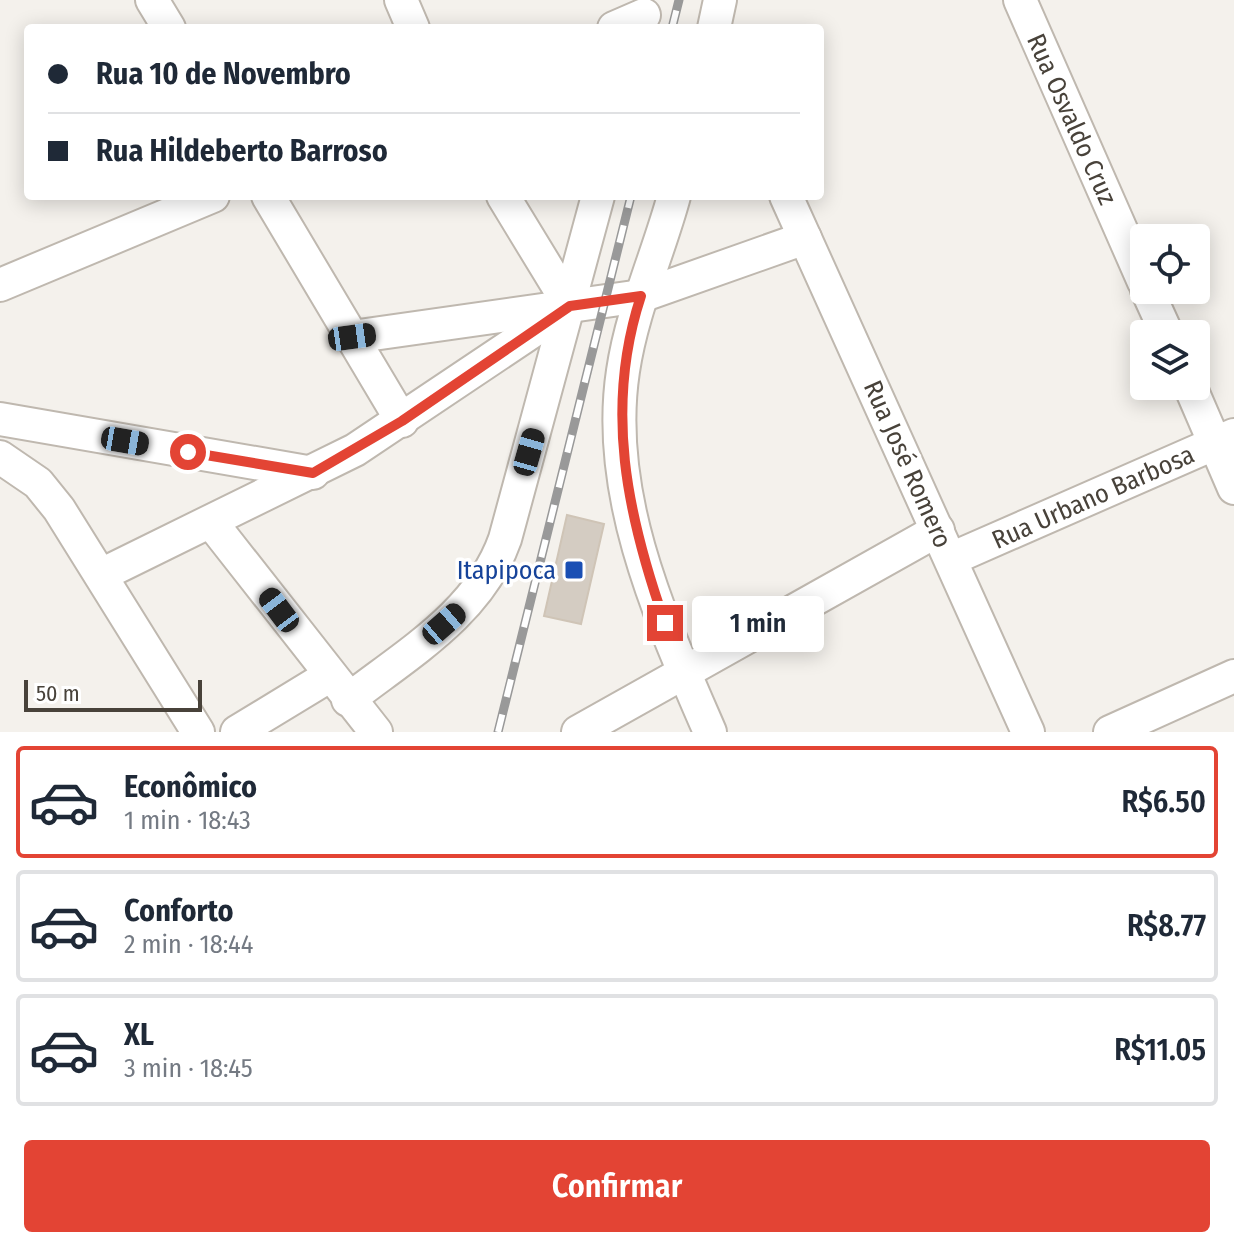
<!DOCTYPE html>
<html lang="pt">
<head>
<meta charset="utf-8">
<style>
	:root { --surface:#fff; --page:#f6f6f7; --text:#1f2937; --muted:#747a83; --line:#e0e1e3; --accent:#e34434 }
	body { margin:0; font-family:"Fira Sans Condensed",sans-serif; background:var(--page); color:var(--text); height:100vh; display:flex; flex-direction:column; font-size:30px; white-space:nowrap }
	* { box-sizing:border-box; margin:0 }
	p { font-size:26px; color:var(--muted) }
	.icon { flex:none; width:44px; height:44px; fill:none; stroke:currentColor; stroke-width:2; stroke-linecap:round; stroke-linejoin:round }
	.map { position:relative; height:732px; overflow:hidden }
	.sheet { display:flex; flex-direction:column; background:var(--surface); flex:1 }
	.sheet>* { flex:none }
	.hud { position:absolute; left:24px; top:24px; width:800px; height:176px; border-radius:8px; box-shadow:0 4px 20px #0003; display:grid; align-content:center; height:176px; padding:0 24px; background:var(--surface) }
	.controls { position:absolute; left:1130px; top:224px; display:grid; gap:16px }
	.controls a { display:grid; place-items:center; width:80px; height:80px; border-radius:8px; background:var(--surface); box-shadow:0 4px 20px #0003; font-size:40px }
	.scale { position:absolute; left:24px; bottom:20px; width:178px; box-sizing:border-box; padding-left:8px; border:4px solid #48423a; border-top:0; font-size:22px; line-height:28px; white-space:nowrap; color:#48423a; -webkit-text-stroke:6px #fff; paint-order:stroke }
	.end { position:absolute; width:36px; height:36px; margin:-18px; border:10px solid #e34434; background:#fff; box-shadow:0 0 0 4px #fff }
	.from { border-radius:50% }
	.bubble { position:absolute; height:56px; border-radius:8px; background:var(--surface); box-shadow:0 4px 20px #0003; font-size:26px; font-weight:600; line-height:56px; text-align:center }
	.car { position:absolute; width:24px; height:48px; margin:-24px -12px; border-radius:10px; box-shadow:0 0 6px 2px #0007; background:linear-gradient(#222 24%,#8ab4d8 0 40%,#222 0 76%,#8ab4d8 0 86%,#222 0) }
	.hud b { display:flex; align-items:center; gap:28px; height:76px; font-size:30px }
	.hud b+b { border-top:2px solid var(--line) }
	.hud i { width:20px; height:20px; background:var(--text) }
	ul { padding:14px 0 0; list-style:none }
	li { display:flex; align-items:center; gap:24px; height:112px; margin:0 16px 12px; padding:0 8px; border:4px solid var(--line); border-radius:8px }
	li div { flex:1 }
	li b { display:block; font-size:30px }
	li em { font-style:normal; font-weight:600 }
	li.on { border-color:var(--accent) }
	li>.icon { width:72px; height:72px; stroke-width:1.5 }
	.action { display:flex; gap:16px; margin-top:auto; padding:16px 24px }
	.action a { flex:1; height:92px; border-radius:8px; background:var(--accent); color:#fff; font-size:32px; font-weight:600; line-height:92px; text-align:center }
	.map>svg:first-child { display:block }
	.building { fill:#d4ccc2; stroke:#cfc4b6; stroke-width:2 }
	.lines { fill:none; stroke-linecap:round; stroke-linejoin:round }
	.minor-casing { stroke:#bfb8af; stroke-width:36 }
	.minor { stroke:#fff; stroke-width:32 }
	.rail-casing { stroke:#999; stroke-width:9 }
	.rail { stroke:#fff; stroke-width:6; stroke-dasharray:18; stroke-linecap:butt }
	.route { stroke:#e34434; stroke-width:10 }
	.transit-dot { fill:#1a4fb4; stroke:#fff; stroke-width:3 }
	.labels { text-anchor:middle; stroke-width:7; stroke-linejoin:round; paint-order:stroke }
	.street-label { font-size:26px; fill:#48423a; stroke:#fff }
	.transit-label { font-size:26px; fill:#164399; stroke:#fff; text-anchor:end }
</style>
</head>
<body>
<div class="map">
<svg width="1234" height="732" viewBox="0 0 1234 732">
	<rect width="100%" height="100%" fill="#f4f1ec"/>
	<polygon class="building" points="567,515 604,524 581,624 544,616"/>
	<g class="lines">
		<defs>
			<g id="minor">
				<polyline points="152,0 169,28"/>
				<polyline points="401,0 413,28"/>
				<polyline points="1020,0 1144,282"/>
				<polyline points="614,28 644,15"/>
				<polyline points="714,28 720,0"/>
				<polyline points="268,196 402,421"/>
				<polyline points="503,196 570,306"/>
				<path d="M674,196C658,255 632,310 623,371C604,496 662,621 710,732"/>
				<polyline points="786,196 1028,732"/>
				<polyline points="0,285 213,196"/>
				<polyline points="1147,290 1167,334"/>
				<polyline points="352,337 641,296 805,238"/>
				<polyline points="1190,386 1234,488"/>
				<polyline points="0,419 313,473"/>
				<polyline points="0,457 38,483 59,509 198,732"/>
				<polyline points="211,522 376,732"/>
				<polyline points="951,559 1234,435"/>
				<polyline points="101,575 355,450 570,306"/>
				<path d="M348,700C407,654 479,613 505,539L598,196"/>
				<polyline points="237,732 329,676"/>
				<polyline points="578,732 938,530"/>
				<polyline points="1110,732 1234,676"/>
			</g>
		</defs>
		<use href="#minor" class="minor-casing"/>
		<use href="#minor" class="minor"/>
		<defs>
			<g id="rail">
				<polyline points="672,28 679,0"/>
				<polyline points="498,732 631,196"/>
			</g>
		</defs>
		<use href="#rail" class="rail-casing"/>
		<use href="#rail" class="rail"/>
	</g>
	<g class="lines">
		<path class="route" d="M188,452L313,473L402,421L570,306L641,296C604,408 627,515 665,623"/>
	</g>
	<rect class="transit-dot" x="564" y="560" width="20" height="20" rx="4"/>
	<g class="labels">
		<g class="street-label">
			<text transform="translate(1072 119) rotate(66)" y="9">Rua Osvaldo Cruz</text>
			<text transform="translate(908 464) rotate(66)" y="9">Rua José Romero</text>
			<text transform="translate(1093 497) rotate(-24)" y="9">Rua Urbano Barbosa</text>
		</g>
		<g class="transit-label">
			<text x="556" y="579">Itapipoca</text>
		</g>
	</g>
</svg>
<div class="controls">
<a><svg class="icon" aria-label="locate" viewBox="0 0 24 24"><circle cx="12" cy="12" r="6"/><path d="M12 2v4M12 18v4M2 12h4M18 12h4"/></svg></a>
<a><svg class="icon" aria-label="layers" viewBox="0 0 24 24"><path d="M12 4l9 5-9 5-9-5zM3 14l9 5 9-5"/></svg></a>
</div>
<div class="scale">50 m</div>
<i class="end from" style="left:188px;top:452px"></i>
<i class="end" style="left:665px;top:623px"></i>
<div class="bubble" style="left:692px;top:596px;width:132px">1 min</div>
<i class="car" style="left:352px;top:337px;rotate:82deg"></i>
<i class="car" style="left:125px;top:441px;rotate:100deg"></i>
<i class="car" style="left:529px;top:452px;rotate:16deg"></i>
<i class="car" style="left:279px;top:610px;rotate:323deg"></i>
<i class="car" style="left:444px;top:624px;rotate:49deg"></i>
<div class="hud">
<b><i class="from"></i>Rua 10 de Novembro</b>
<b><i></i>Rua Hildeberto Barroso</b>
</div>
</div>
<section class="sheet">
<ul>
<li class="on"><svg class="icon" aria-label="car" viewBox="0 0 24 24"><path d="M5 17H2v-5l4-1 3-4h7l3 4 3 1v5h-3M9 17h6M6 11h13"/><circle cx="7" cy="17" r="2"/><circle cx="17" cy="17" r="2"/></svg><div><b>Econômico</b><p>1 min · 18:43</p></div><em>R$6.50</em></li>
<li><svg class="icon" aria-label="car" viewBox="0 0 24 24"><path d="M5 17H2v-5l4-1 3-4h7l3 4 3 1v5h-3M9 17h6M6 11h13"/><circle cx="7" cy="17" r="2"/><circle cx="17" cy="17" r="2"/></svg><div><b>Conforto</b><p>2 min · 18:44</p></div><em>R$8.77</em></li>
<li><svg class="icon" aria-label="car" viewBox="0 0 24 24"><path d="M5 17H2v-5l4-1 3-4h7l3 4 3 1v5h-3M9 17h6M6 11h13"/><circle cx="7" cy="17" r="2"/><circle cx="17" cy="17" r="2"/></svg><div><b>XL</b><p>3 min · 18:45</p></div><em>R$11.05</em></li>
</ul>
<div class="action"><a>Confirmar</a></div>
</section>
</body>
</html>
